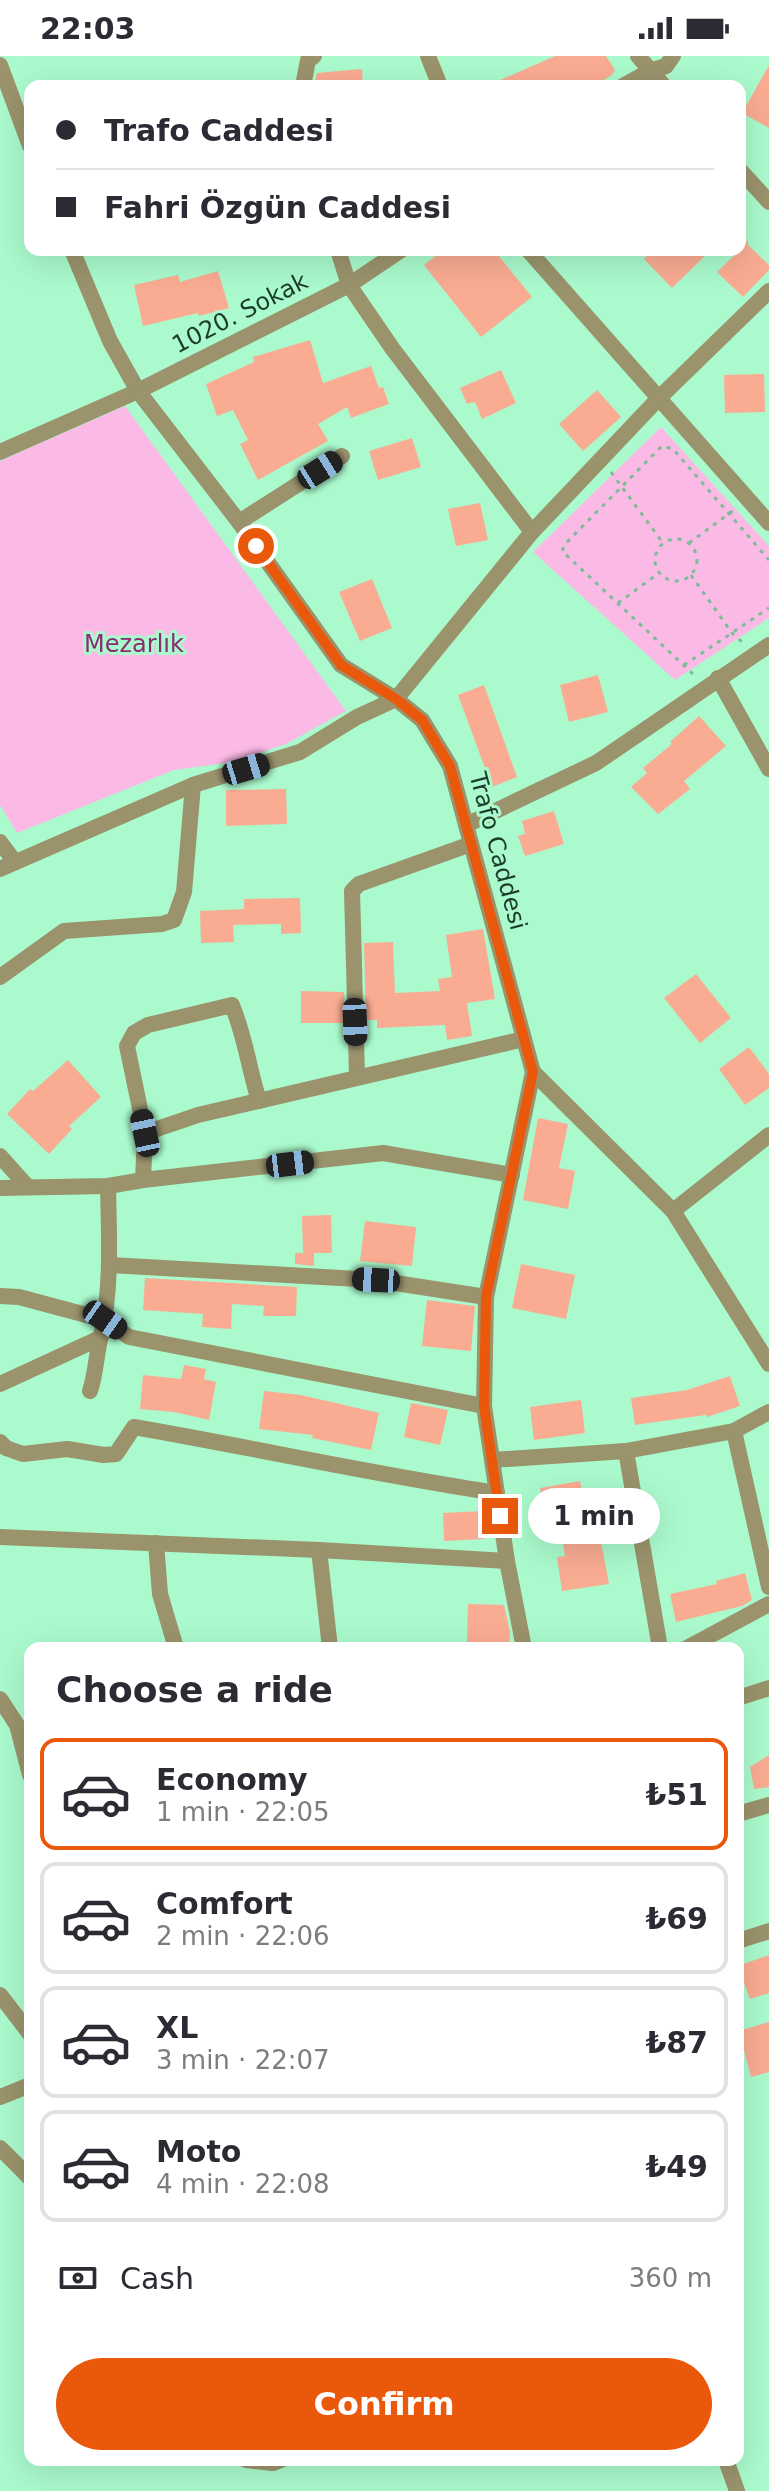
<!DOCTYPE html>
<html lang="en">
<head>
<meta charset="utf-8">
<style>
	:root { --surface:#fff; --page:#f2f2f3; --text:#2b2b33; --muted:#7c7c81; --line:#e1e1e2; --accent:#ea580c }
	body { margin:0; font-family:"DejaVu Sans",sans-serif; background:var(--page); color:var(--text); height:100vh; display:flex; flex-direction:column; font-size:30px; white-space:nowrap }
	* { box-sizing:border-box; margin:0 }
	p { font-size:26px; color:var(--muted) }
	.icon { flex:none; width:44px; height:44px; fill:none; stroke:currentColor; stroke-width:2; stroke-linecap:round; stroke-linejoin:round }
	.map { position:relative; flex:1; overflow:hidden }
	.side { position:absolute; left:24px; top:1586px; width:720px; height:824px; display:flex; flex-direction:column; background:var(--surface); border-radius:16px; box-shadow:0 8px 32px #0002 }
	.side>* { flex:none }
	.banner { position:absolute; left:24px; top:24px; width:722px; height:176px; border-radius:16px; box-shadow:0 8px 32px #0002; display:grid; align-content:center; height:176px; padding:0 32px; background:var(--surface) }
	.end { position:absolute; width:36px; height:36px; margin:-18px; border:10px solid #ea580c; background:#fff; box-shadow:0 0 0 4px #fff }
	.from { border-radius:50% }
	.bubble { position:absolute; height:56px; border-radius:28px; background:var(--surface); box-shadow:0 8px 32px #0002; font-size:26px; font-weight:600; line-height:56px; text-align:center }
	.car { position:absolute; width:24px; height:48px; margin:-24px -12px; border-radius:10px; box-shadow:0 0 6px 2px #0007; background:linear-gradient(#222 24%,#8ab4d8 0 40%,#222 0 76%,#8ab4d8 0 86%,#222 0) }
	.banner b { display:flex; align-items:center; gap:28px; height:76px; font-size:30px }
	.banner b+b { border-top:2px solid var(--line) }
	.banner i { width:20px; height:20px; background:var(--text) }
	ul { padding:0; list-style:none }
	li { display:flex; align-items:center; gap:24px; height:112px; margin:0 16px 12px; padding:0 16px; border:4px solid var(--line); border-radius:16px }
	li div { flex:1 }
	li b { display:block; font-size:30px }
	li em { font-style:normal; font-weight:600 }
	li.current { border-color:var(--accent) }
	li>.icon { width:72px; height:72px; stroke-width:1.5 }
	h2 { padding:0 32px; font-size:36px; line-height:96px }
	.pay { display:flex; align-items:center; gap:20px; height:88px; padding:0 32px; font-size:30px }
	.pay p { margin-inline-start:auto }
	.button { display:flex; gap:16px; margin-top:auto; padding:16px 32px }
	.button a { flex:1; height:92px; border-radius:48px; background:var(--accent); color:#fff; font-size:32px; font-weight:600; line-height:92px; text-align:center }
	.status { display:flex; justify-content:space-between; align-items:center; height:56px; padding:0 40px; background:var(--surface); direction:ltr }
	.status svg { height:22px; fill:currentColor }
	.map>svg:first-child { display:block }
	.green { fill:#fbb9e5 }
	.building { fill:#faac92 }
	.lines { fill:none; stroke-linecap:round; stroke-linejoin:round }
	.path { stroke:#7cbd99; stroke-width:3; stroke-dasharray:4 6; stroke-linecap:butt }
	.minor { stroke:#9a936c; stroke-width:16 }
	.tertiary { stroke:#9a936c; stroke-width:16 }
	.route { stroke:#ea580c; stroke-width:10 }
	.labels { text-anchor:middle; stroke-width:6; stroke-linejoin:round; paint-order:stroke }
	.street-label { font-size:24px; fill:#1b3c2b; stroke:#aafacd }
	.park-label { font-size:24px; fill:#892c72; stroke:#aafacd }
</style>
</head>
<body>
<div class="status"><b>22:03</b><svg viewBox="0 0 49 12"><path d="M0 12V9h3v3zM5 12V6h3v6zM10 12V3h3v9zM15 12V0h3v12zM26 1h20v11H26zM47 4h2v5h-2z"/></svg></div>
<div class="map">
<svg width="769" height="2435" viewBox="0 0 769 2435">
	<rect width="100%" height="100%" fill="#aafacd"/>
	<g class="green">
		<polygon points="125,350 346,655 286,688 233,706 174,714 17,777 0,749 0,405"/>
		<polygon points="661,371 769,490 769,562 675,624 533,496"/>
	</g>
	<g class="building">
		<polygon points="555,0 606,0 615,14 611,20 592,30 487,30"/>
		<polygon points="769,9 769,72 742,57"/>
		<polygon points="362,13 363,30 314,30 317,17"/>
		<polygon points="748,183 748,189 769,209 769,214 743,241 717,216 740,194"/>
		<polygon points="443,194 494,194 532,241 481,281 424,209"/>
		<polygon points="653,194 711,194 672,232 644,203"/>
		<polygon points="218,215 229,252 199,260 198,257 143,270 134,229 178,219 180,226"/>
		<polygon points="310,284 323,327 371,310 379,332 383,331 389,348 351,362 347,351 318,368 328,385 258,424 240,388 248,384 233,354 217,360 206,328 254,306 253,301"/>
		<polygon points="501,314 516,347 482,363 475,346 467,348 460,332"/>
		<polygon points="764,318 765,356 725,357 724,319"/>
		<polygon points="597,334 621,361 583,395 559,368"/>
		<polygon points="412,382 421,411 378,424 369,395"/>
		<polygon points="480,447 488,484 456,490 448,453"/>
		<polygon points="372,523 392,572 360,585 339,536"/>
		<polygon points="598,619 608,656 569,666 560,629"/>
		<polygon points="484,629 517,721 492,731 458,639"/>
		<polygon points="699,660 726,690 684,725 690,733 658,758 631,731 647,717 643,712 672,688 670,686"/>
		<polygon points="286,733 287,768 226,770 226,734"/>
		<polygon points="554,755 564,788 525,800 518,780 525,778 522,765"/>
		<polygon points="300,842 301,877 281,878 281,868 233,869 234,886 201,887 200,855 244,853 244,843"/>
		<polygon points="483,873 495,943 467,947 472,980 447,984 445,969 377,972 377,964 366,964 364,887 393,886 395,937 440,935 438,923 452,921 446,879"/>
		<polygon points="696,918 731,962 700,987 664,942"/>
		<polygon points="301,935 344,936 345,967 301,967"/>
		<polygon points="749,991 769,1018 769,1032 745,1049 719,1013"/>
		<polygon points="68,1004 101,1041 69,1070 72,1073 49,1098 7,1058 30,1033 33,1035"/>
		<polygon points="538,1062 568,1068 559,1112 575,1115 568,1153 523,1144"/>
		<polygon points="331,1159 332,1197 314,1197 314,1210 295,1208 295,1197 303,1197 302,1160"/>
		<polygon points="365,1165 416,1171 412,1210 360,1205"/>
		<polygon points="521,1208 575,1219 566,1263 512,1252"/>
		<polygon points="145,1222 297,1231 296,1260 263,1260 264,1250 232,1248 231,1273 202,1271 203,1258 143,1254"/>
		<polygon points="427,1244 475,1250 471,1295 422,1290"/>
		<polygon points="184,1309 206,1313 204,1323 216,1326 209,1364 174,1356 140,1353 143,1319 181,1323"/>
		<polygon points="730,1320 740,1350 707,1361 706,1359 635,1369 631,1342 687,1334"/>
		<polygon points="264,1335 301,1339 379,1357 371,1394 312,1382 313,1379 259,1373"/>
		<polygon points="581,1344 585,1377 534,1384 530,1351"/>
		<polygon points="411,1347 448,1354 440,1389 404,1381"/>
		<polygon points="580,1425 588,1467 597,1465 609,1528 562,1535 557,1501 565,1500 558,1458 545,1460 540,1432"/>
		<polygon points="483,1455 484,1483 444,1485 443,1457"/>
		<polygon points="745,1517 752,1544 742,1550 676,1566 670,1538 717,1528 716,1525"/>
		<polygon points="468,1548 504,1549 510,1576 509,1587 467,1586"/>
		<polygon points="769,1699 769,1731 754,1733 750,1711"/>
		<polygon points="769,1899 769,1937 750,1943 738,1910"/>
		<polygon points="769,1966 769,2016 751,2021 739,1975"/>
	</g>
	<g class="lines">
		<g class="path">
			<polyline points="611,416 663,487"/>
			<circle cx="676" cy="504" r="21"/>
			<polyline points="689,487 734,454"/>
			<polyline points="691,519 732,577 742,586"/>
			<polyline points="618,547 659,517"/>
			<polyline points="684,609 769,552"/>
			<polyline points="693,618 562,495 565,488 662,390 673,393 769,504"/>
		</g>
		<g class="minor">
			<polyline points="428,0 440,30"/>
			<polyline points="638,0 664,30"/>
			<polyline points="303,30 308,4 314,0"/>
			<polyline points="623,30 650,15 666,10 673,0"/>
			<polyline points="740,114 769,146"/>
			<polyline points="338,194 349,229 392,292 532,476"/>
			<polyline points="528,194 769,467"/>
			<polyline points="0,396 138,335 349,229 401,194"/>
			<polyline points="239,466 342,400"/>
			<polyline points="718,622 769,713"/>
			<polyline points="466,769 596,707 769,589"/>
			<polyline points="0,786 15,806"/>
			<polyline points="0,813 193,729 300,696 357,661 396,643 532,476 658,343 769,235"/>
			<polyline points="0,921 64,875 162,868 174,864 184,836 193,729"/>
			<polyline points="357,1020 352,835 359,828 471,788"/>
			<polyline points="145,1077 198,1059 524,983"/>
			<polyline points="0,1100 27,1130"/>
			<path d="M143,1124L145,1077L127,990L134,977L148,969L232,949C245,980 249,1013 259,1045"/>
			<polyline points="0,1132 108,1130 143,1124 383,1097 512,1119"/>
			<polyline points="673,1155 769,1079"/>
			<polyline points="110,1209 376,1224 486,1241"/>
			<polyline points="0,1240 19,1241 105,1264 129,1281 484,1350"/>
			<polyline points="0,1328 100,1282"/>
			<path d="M90,1335C96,1317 96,1299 101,1280C112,1231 109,1181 108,1130"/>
			<polyline points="734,1375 769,1531"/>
			<path d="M0,1386L6,1392L23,1398L67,1393L104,1399L116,1398L134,1371C255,1392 376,1419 497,1437"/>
			<polyline points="626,1395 660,1592"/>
			<polyline points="492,1404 626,1395 734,1375 769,1356"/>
			<polyline points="0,1481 319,1494 507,1505"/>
			<polyline points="156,1487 160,1538 176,1592"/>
			<polyline points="319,1494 330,1592"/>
			<polyline points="687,1592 769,1548"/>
			<polyline points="738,1642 769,1632"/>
			<polyline points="0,1643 17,1669 30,1719"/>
			<polyline points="738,1758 769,1749"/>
			<polyline points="738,1885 769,1875"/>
			<polyline points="0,1939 30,1978"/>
			<polyline points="0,2041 30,2029"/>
			<polyline points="0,2092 30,2122"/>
			<polyline points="246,2404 273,2407 281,2404"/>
		</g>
		<g class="tertiary">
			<polyline points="0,9 30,90"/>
			<polyline points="72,194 110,285 138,335 239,466 341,609 396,643 422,664 450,710 533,1016 673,1155 769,1308"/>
			<polyline points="524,1592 507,1505 484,1350 486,1241 533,1016"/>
			<polyline points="726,2404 737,2435"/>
		</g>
	</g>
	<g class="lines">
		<polyline class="route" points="256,490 341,609 396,643 422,664 450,710 533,1016 486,1241 484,1350 500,1460"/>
	</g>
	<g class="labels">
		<g class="street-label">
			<text transform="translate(240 257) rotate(-27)" y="8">1020. Sokak</text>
			<text transform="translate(498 795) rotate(75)" y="8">Trafo Caddesi</text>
		</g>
		<g class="park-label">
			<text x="134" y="596">Mezarlık</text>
		</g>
	</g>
</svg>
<i class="end from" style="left:256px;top:490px"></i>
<i class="end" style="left:500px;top:1460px"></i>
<div class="bubble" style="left:528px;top:1432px;width:132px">1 min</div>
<i class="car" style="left:320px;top:414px;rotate:58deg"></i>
<i class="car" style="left:246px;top:713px;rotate:73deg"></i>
<i class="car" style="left:355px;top:966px;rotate:178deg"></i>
<i class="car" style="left:145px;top:1077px;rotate:348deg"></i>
<i class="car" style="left:290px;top:1108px;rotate:83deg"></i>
<i class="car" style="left:376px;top:1224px;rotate:273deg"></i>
<i class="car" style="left:105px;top:1264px;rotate:125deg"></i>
<div class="banner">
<b><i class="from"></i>Trafo Caddesi</b>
<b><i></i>Fahri Özgün Caddesi</b>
</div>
<section class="side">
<h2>Choose a ride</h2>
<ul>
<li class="current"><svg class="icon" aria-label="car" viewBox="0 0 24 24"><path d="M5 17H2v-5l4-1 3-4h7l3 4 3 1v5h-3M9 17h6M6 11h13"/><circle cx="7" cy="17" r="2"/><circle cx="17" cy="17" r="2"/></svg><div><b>Economy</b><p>1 min · 22:05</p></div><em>₺51</em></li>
<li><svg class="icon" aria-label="car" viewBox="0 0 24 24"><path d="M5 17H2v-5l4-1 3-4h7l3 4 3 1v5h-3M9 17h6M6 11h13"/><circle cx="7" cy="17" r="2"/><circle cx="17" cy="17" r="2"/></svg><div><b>Comfort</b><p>2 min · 22:06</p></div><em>₺69</em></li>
<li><svg class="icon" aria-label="car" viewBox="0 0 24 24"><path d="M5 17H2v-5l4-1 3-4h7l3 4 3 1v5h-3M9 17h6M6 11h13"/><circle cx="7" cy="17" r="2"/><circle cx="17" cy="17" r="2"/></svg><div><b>XL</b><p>3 min · 22:07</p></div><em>₺87</em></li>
<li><svg class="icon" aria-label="car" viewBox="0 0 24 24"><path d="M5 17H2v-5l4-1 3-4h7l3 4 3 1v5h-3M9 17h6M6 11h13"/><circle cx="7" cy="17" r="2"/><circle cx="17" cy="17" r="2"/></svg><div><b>Moto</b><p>4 min · 22:08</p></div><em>₺49</em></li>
</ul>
<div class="pay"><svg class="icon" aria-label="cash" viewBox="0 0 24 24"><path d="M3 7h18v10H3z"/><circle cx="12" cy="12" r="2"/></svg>Cash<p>360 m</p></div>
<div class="button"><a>Confirm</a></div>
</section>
</div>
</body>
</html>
